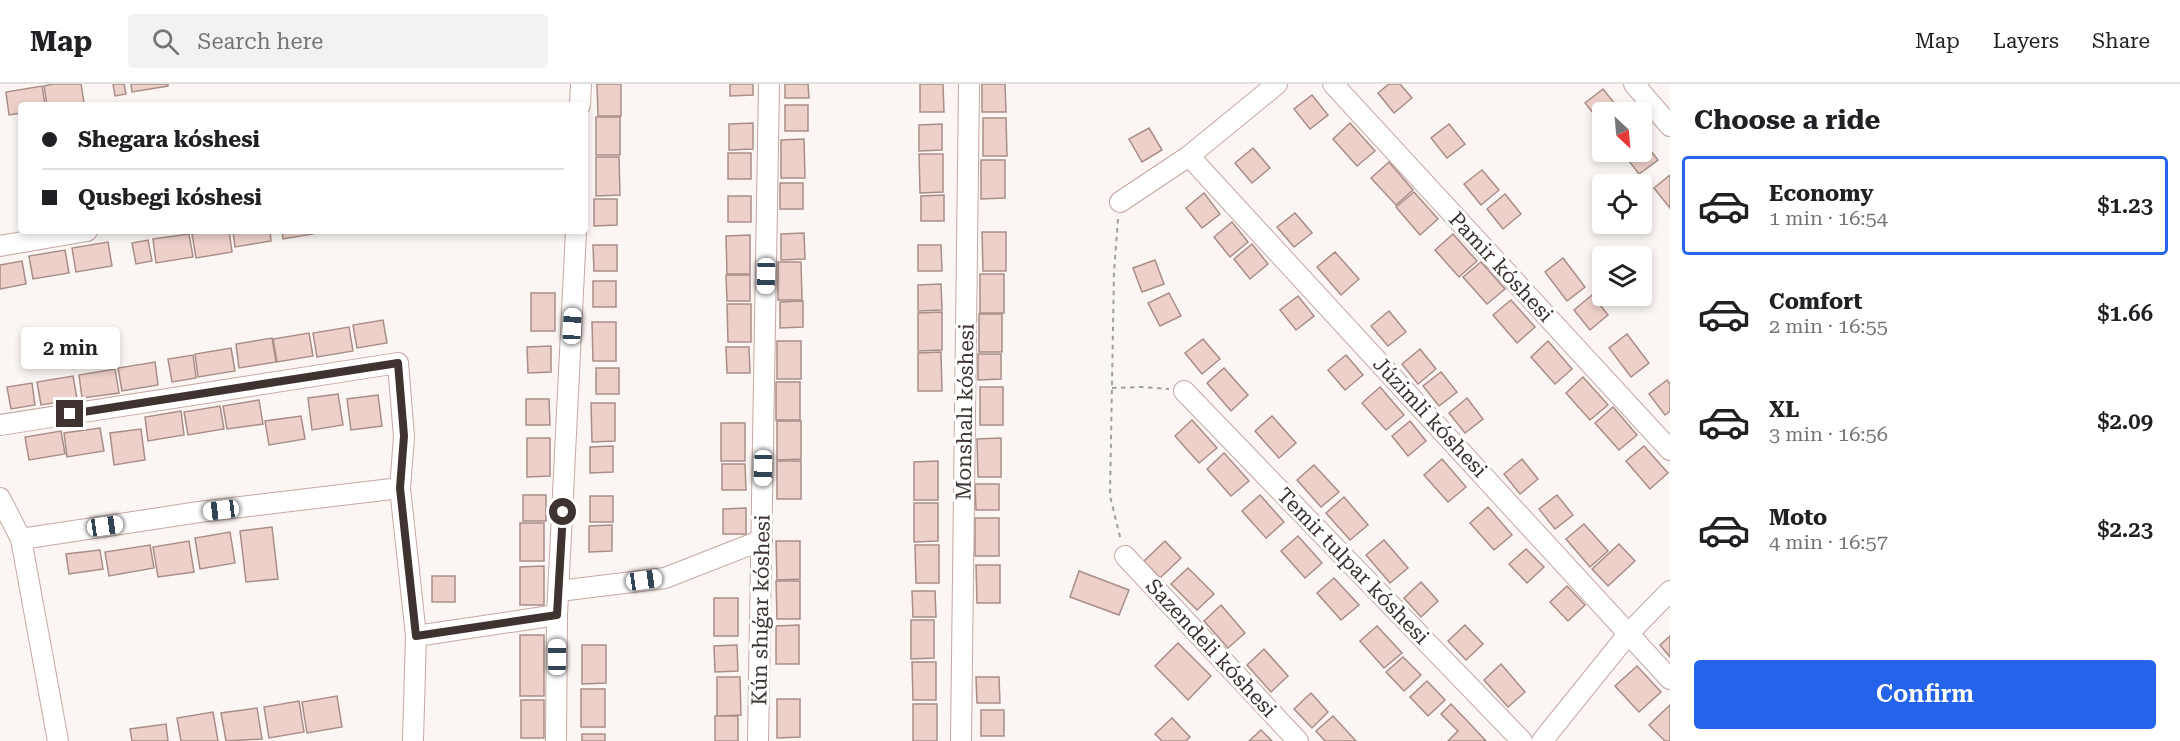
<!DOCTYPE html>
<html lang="en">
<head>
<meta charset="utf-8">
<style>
	:root { --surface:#fff; --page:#f2f2f2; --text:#202124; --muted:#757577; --line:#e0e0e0; --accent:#2563eb }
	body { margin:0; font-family:"Roboto Serif",serif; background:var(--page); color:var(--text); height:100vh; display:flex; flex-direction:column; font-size:22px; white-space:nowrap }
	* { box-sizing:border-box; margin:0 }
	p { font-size:20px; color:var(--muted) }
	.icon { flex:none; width:33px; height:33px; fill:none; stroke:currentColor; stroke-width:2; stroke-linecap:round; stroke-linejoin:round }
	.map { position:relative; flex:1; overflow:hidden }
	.sheet { display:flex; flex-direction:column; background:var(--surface); width:510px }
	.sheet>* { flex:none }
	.hud { position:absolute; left:18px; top:18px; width:570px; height:132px; border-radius:6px; box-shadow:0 3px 9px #0003; display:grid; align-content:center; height:132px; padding:0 24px; background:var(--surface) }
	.needle { width:39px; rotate:154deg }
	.fabs { position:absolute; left:1592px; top:18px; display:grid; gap:12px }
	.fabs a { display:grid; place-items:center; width:60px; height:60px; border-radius:6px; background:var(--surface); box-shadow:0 3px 9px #0003; font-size:30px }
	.end { position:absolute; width:27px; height:27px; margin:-14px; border:8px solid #3e3330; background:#fff; box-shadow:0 0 0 3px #fff }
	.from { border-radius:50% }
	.bubble { position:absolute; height:42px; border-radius:6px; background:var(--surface); box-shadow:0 3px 9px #0003; font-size:20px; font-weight:600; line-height:42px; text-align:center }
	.car { position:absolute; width:18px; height:36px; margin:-18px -9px; border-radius:8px; box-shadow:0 0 4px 2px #0007; background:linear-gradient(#fff 24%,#345 0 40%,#fff 0 76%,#345 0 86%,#fff 0) }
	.hud b { display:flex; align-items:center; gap:21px; height:57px; font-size:22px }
	.hud b+b { border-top:2px solid var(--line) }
	.hud i { width:15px; height:15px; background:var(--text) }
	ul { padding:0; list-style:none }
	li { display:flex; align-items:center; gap:18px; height:99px; margin:0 12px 9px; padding:0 12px; border:3px solid transparent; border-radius:6px }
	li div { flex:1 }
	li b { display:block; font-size:22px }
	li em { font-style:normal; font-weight:600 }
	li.active { border-color:var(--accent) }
	li>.icon { width:54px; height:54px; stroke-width:1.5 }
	h2 { padding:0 24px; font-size:27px; line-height:72px }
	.button { display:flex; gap:12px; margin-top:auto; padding:12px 24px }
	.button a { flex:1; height:69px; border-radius:6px; background:var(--accent); color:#fff; font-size:24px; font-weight:600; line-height:69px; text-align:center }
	header { display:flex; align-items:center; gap:36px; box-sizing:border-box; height:84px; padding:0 30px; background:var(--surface); border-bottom:2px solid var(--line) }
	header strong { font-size:28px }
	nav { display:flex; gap:33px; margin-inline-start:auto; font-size:21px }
	.search { width:420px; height:54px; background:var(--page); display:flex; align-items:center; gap:15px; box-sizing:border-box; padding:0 21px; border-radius:6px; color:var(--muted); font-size:22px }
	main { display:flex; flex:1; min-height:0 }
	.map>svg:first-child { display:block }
	.building { fill:#edd0ca; stroke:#a98e88; stroke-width:1.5 }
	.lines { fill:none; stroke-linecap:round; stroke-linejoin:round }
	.minor-casing { stroke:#c5a9a3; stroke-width:22 }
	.path { stroke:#a69e9c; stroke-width:2; stroke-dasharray:4.5 4.5; stroke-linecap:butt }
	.minor { stroke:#fff; stroke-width:20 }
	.route { stroke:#3e3330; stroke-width:8 }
	.labels { text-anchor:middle; stroke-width:6; stroke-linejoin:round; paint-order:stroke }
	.street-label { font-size:21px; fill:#3e3330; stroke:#fff }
</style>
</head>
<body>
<header>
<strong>Map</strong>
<div class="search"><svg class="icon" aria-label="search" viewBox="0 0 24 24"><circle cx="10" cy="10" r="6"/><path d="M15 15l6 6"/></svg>Search here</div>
<nav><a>Map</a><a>Layers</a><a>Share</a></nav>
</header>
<main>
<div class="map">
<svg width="1670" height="657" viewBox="0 0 1670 657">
	<rect width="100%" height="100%" fill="#fbf5f3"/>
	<g class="building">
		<polygon points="53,0 81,0 84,19 47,21 44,2"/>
		<polygon points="113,0 124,0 126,10 115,12"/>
		<polygon points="131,0 168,0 168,2 132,8"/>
		<polygon points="597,0 621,0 621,32 598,32"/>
		<polygon points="730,0 753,0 753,11 730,12"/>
		<polygon points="785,0 808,0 809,14 785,14"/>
		<polygon points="920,0 943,0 944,28 920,28"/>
		<polygon points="982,0 1005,0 1006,28 982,28"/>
		<polygon points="1389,0 1400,0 1412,14 1394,29 1378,9"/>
		<polygon points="42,2 45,21 21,21 21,29 9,31 6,8"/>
		<polygon points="1603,5 1619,25 1615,28 1602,28 1601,39 1585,19"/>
		<polygon points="1312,11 1328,31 1310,45 1294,25"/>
		<rect x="785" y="21" width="23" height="26"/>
		<rect x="596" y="33" width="24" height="38"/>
		<polygon points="983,34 1006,34 1007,72 983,72"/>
		<polygon points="753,39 753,65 729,66 729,40"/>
		<polygon points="1350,39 1375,67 1357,82 1333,55"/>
		<polygon points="942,40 942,66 919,67 919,41"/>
		<polygon points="1449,40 1465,60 1447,74 1431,54"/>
		<polygon points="1149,44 1162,66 1142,78 1129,55"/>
		<polygon points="1641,54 1658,76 1639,90 1622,68 1641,68"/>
		<polygon points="804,55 805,94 781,94 781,56"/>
		<polygon points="1253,64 1270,84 1252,99 1235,79"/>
		<rect x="728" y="69" width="23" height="26"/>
		<polygon points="919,70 943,70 943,108 920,109"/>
		<polygon points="596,73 619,73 620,111 596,112"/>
		<polygon points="981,76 1005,76 1005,114 981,115"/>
		<polygon points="1389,78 1413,106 1396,121 1371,94"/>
		<polygon points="1482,86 1499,106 1481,121 1464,100"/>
		<polygon points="1670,91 1670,124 1654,104"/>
		<rect x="780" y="99" width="23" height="26"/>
		<polygon points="1414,108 1438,135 1420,151 1396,123"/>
		<polygon points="1204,109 1220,130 1202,144 1186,124"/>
		<polygon points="1505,110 1521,130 1503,145 1487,125"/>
		<polygon points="944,111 944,137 921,137 921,112"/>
		<rect x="728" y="112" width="23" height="26"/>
		<polygon points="594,115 617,115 617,141 594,142"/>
		<polygon points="1295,129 1312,149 1294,163 1277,143"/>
		<polygon points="1232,138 1248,158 1230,173 1214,153"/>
		<polygon points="211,147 229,147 232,168 196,174 192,150"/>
		<polygon points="233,147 270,147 271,157 235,163"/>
		<polygon points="282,147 312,147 313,150 283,155"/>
		<polygon points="982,148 1006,148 1006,187 983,187"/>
		<polygon points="804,149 805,175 781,176 781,150"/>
		<polygon points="189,150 193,173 156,179 153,155"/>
		<polygon points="1453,150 1477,177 1459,193 1435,166"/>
		<polygon points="750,151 750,190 727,190 726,152"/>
		<polygon points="148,156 152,177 136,180 132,159"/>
		<polygon points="108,158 112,182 76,188 72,164"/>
		<polygon points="1252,160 1268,180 1250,195 1234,175"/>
		<polygon points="593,161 617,161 617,187 594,187"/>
		<polygon points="918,161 941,161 942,187 918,187"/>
		<polygon points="65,166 69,189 33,195 29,172"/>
		<polygon points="1335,168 1359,195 1341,211 1317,183"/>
		<polygon points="1563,174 1585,203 1567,217 1545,188"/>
		<polygon points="1155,176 1164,200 1142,208 1133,184"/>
		<polygon points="22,177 26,200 0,205 0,181"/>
		<polygon points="778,178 801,178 802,216 778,216"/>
		<polygon points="1481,178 1505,205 1487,220 1463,193"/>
		<rect x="980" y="190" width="24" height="39"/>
		<polygon points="726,191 750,191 750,217 727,217"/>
		<rect x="593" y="197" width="23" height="26"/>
		<polygon points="941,200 942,226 918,227 918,201"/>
		<rect x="531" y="209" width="24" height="38"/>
		<polygon points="1169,209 1181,232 1160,242 1148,219"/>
		<polygon points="1592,211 1608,231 1590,246 1574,226"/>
		<polygon points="1298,212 1314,232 1296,246 1280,226"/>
		<polygon points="1511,216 1535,243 1517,259 1493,231"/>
		<polygon points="803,217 803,243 780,244 780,218"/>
		<polygon points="727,220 751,220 751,258 728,258"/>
		<polygon points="1389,227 1406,248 1388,262 1371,242"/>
		<polygon points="942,228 942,266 918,267 918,229"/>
		<rect x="979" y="230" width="23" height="38"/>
		<polygon points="383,236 387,259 357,264 353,241"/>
		<polygon points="592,238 616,238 616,277 593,277"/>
		<polygon points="349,243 353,267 317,273 313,249"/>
		<polygon points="309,249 313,272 277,278 273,255"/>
		<polygon points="1627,250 1649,279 1631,293 1609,264"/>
		<polygon points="272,254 276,278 239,284 236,260"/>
		<polygon points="1203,255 1220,275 1202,290 1185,269"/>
		<rect x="777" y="257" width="24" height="38"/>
		<polygon points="1548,257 1572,285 1555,300 1531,273"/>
		<polygon points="551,262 551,288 528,289 527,263"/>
		<polygon points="726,263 749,263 750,289 727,289"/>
		<polygon points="231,264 235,287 198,293 195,270"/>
		<polygon points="1420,265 1436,285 1418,300 1402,280"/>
		<polygon points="941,268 942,307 918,307 918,269"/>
		<polygon points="978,270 1001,270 1001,295 978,296"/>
		<polygon points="193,271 196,294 172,298 168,275"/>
		<polygon points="1346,271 1363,291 1345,306 1328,286"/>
		<polygon points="155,278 158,301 122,307 118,284"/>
		<rect x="596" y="284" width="23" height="26"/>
		<polygon points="1224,284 1248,311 1231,327 1207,299"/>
		<polygon points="115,285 119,309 82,314 79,291"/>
		<polygon points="1441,288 1457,308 1439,322 1423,302"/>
		<polygon points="73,292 77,315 41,321 37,298"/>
		<polygon points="1583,293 1608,321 1590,336 1566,309"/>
		<polygon points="1667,296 1670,300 1670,327 1665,331 1649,310"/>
		<rect x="776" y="298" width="24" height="38"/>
		<polygon points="32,299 35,321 11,325 7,303"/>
		<rect x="980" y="303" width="23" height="38"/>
		<polygon points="1380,303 1404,331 1386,346 1362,319"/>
		<polygon points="338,310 343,341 312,346 308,314"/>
		<polygon points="378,311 382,342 351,346 347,315"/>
		<polygon points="1467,314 1483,335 1465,349 1449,329"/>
		<polygon points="526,315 549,315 550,341 526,341"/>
		<polygon points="259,316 263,340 227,345 223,322"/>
		<polygon points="591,319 615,319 615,357 592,358"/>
		<polygon points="220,322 224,345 188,351 184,328"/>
		<polygon points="1613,323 1637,351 1619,366 1595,339"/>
		<polygon points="181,327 184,351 148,357 145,333"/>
		<polygon points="301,332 305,355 269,361 265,337"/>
		<polygon points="1272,332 1296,359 1279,374 1255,347"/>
		<polygon points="1192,336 1217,364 1199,379 1175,352"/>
		<polygon points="777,337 801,337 801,375 777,376"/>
		<polygon points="1410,337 1426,357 1408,372 1392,352"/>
		<rect x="721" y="339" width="24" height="38"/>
		<polygon points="100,344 104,367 67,373 64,349"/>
		<polygon points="141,345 145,376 114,381 110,349"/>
		<polygon points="61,347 65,370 29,376 25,353"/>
		<polygon points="527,354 550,354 550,392 527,393"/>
		<polygon points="1001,354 1001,393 978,393 977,355"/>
		<polygon points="613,362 613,388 590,389 590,363"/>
		<polygon points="1644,362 1668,389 1650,405 1626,377"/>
		<polygon points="1224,369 1249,397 1231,412 1207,385"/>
		<polygon points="1442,375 1466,403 1448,418 1424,391"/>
		<polygon points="1522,375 1538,395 1520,410 1504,390"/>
		<rect x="777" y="377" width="24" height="38"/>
		<polygon points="938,377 938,416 914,416 914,378"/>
		<polygon points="722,380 745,380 746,406 722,406"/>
		<polygon points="1314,381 1339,408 1321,423 1297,396"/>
		<polygon points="975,400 999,400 999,426 976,426"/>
		<rect x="523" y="411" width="23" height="26"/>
		<polygon points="1260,411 1284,438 1266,454 1242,427"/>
		<polygon points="1557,411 1573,431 1555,445 1539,425"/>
		<rect x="590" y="412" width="23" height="26"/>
		<polygon points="1344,413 1368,441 1350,456 1326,429"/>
		<polygon points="914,419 938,419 938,457 914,458"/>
		<polygon points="1488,423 1512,451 1494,466 1470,439"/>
		<polygon points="746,424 746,450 723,450 723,425"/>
		<rect x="975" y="434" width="24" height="38"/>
		<rect x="520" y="439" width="24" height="38"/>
		<polygon points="1584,440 1608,467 1590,483 1566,455"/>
		<polygon points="612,441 612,467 589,468 589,442"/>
		<polygon points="272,443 278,495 246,498 240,447"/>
		<polygon points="230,448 235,479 200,485 195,454"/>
		<polygon points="1298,452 1322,479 1305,494 1281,467"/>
		<polygon points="1384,456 1408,484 1390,499 1366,471"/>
		<polygon points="189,457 194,488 158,493 153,463"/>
		<polygon points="776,457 800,457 800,495 777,496"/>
		<polygon points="1165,457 1181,474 1160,494 1144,477"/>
		<polygon points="1619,460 1635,477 1608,502 1592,485"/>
		<polygon points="150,461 154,484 109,492 105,468"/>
		<polygon points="915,461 939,461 939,499 916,499"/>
		<polygon points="1526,465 1544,483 1527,499 1509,480"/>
		<polygon points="100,466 103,485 69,490 66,470"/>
		<polygon points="976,481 1000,481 1000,519 977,519"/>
		<polygon points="544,482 544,521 520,521 520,483"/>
		<polygon points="1188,484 1214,510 1197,526 1171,500"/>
		<polygon points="1079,487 1129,506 1119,531 1070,513"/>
		<rect x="432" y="492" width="23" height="26"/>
		<polygon points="1334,494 1359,521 1341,536 1317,509"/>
		<polygon points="776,497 800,497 800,535 777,535"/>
		<polygon points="1421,498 1438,517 1421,533 1404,514"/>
		<polygon points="1567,502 1585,521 1568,537 1550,518"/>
		<polygon points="912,507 935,507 936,533 913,533"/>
		<rect x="714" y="514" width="24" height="38"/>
		<polygon points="1221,521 1245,549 1228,564 1204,537"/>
		<polygon points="911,536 934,536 934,574 911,575"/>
		<polygon points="799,541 799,580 776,580 776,542"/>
		<polygon points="1465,541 1483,560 1466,576 1448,557"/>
		<polygon points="1377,542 1402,569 1384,584 1360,557"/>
		<rect x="520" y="551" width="24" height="61"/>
		<polygon points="1670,552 1670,573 1660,561"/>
		<polygon points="1178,559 1211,592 1188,616 1155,582"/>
		<polygon points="582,561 606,561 606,599 582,600"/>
		<polygon points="737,561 738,587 715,588 714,562"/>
		<polygon points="1264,565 1288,592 1271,608 1247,581"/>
		<polygon points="1403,573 1421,591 1404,607 1386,588"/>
		<polygon points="912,578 936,578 936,616 913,616"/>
		<polygon points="1501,580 1525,608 1508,623 1484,596"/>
		<polygon points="1637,582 1661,608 1639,628 1615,602"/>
		<polygon points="717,593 740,593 741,631 717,632"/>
		<polygon points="976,593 999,593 1000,619 977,619"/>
		<polygon points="1427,597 1445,616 1428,632 1410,613"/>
		<rect x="581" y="605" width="24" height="38"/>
		<polygon points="1311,609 1328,628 1312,644 1294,625"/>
		<polygon points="337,612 342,643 307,649 302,618"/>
		<polygon points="777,615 800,615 800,653 777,654"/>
		<rect x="521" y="616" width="23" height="38"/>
		<polygon points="299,617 304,648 269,654 264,623"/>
		<rect x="913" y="620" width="24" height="37"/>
		<polygon points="1451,620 1473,643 1486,657 1448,657 1458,647 1441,630"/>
		<polygon points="1670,621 1670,657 1665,657 1649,641"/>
		<polygon points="257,624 262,655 226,657 221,629"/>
		<rect x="981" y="626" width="23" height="26"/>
		<polygon points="213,628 218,657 181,657 177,634"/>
		<rect x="715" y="632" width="23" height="25"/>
		<polygon points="1333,632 1356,657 1325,657 1316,647"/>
		<polygon points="1172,634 1190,653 1186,657 1162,657 1155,650"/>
		<polygon points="166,640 168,657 132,657 130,645"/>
		<polygon points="1261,646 1272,657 1249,657"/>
		<rect x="582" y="650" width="23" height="7"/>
	</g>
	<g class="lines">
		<defs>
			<g id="minor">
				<polyline points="1333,0 1670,366"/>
				<polyline points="1634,0 1670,42"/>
				<polyline points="580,21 581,0"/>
				<polyline points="1189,72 1670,595"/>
				<polyline points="1120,118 1189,72 1277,0"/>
				<polyline points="0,162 87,147"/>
				<polyline points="1184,307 1522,657"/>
				<polyline points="0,341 398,279 404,353 400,404 416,552 413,657"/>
				<polyline points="0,414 21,455 58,657"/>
				<polyline points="21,455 199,428 400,404"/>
				<polyline points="1125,472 1298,657"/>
				<polyline points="559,507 665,494 762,456"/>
				<polyline points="416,552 557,531"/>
				<polyline points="556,657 557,531 576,147"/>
				<polyline points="758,657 769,0"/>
				<polyline points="961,657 969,0"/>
				<polyline points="1542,657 1629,549 1670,507"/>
			</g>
		</defs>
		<use href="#minor" class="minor-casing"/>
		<g class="path">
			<polyline points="1118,135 1114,188 1110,412 1121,457"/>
			<polyline points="1112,304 1142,303 1169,305"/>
		</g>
		<use href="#minor" class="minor"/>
	</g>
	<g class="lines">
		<polyline class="route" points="70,330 398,279 404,352 400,404 416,552 557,531 563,428"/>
	</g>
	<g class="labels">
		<g class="street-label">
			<text transform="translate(1501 183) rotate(47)" y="7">Pamir kóshesi</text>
			<text transform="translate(965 328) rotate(-89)" y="7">Monshalı kóshesi</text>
			<text transform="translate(1430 333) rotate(47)" y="7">Júzimli kóshesi</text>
			<text transform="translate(1353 482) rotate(46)" y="7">Temir tulpar kóshesi</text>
			<text transform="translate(761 526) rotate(-89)" y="7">Kún shıǵar kóshesi</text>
			<text transform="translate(1211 564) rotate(47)" y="7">Sazendeli kóshesi</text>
		</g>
	</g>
</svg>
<div class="fabs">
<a><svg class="needle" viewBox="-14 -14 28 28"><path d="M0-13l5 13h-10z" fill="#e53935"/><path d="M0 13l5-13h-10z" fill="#757577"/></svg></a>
<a><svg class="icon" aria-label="locate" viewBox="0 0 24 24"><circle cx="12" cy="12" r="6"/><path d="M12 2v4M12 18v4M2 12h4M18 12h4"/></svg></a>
<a><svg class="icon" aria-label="layers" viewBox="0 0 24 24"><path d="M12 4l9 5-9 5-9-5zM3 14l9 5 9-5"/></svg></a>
</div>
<i class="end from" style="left:563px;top:428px"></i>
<i class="end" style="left:70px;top:330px"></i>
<div class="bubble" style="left:21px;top:243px;width:99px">2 min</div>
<i class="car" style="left:766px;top:192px;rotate:181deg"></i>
<i class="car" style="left:572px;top:242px;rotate:3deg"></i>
<i class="car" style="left:763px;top:384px;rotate:181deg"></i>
<i class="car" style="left:221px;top:426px;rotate:263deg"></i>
<i class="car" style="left:105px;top:442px;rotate:82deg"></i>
<i class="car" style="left:644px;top:496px;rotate:82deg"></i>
<i class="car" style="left:557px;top:573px;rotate:0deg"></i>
<div class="hud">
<b><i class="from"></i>Shegara kóshesi</b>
<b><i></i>Qusbegi kóshesi</b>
</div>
</div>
<section class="sheet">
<h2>Choose a ride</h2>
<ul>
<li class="active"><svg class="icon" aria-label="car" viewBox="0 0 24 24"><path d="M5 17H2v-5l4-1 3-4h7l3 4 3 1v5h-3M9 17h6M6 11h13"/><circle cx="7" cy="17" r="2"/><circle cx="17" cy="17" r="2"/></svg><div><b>Economy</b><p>1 min · 16:54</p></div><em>$1.23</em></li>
<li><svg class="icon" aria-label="car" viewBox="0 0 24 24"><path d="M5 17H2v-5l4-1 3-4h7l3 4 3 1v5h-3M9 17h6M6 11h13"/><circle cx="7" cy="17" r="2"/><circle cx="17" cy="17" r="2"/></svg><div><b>Comfort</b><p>2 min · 16:55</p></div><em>$1.66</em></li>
<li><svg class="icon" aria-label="car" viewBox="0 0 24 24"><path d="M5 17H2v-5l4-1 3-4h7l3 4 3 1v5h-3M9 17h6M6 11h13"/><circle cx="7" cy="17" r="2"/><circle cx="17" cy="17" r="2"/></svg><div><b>XL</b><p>3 min · 16:56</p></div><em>$2.09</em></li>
<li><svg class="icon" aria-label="car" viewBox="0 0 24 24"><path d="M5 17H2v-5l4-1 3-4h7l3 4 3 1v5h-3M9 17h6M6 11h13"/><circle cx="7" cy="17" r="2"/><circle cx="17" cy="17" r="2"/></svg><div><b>Moto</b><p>4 min · 16:57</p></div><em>$2.23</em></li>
</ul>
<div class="button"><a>Confirm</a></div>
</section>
</main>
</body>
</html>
